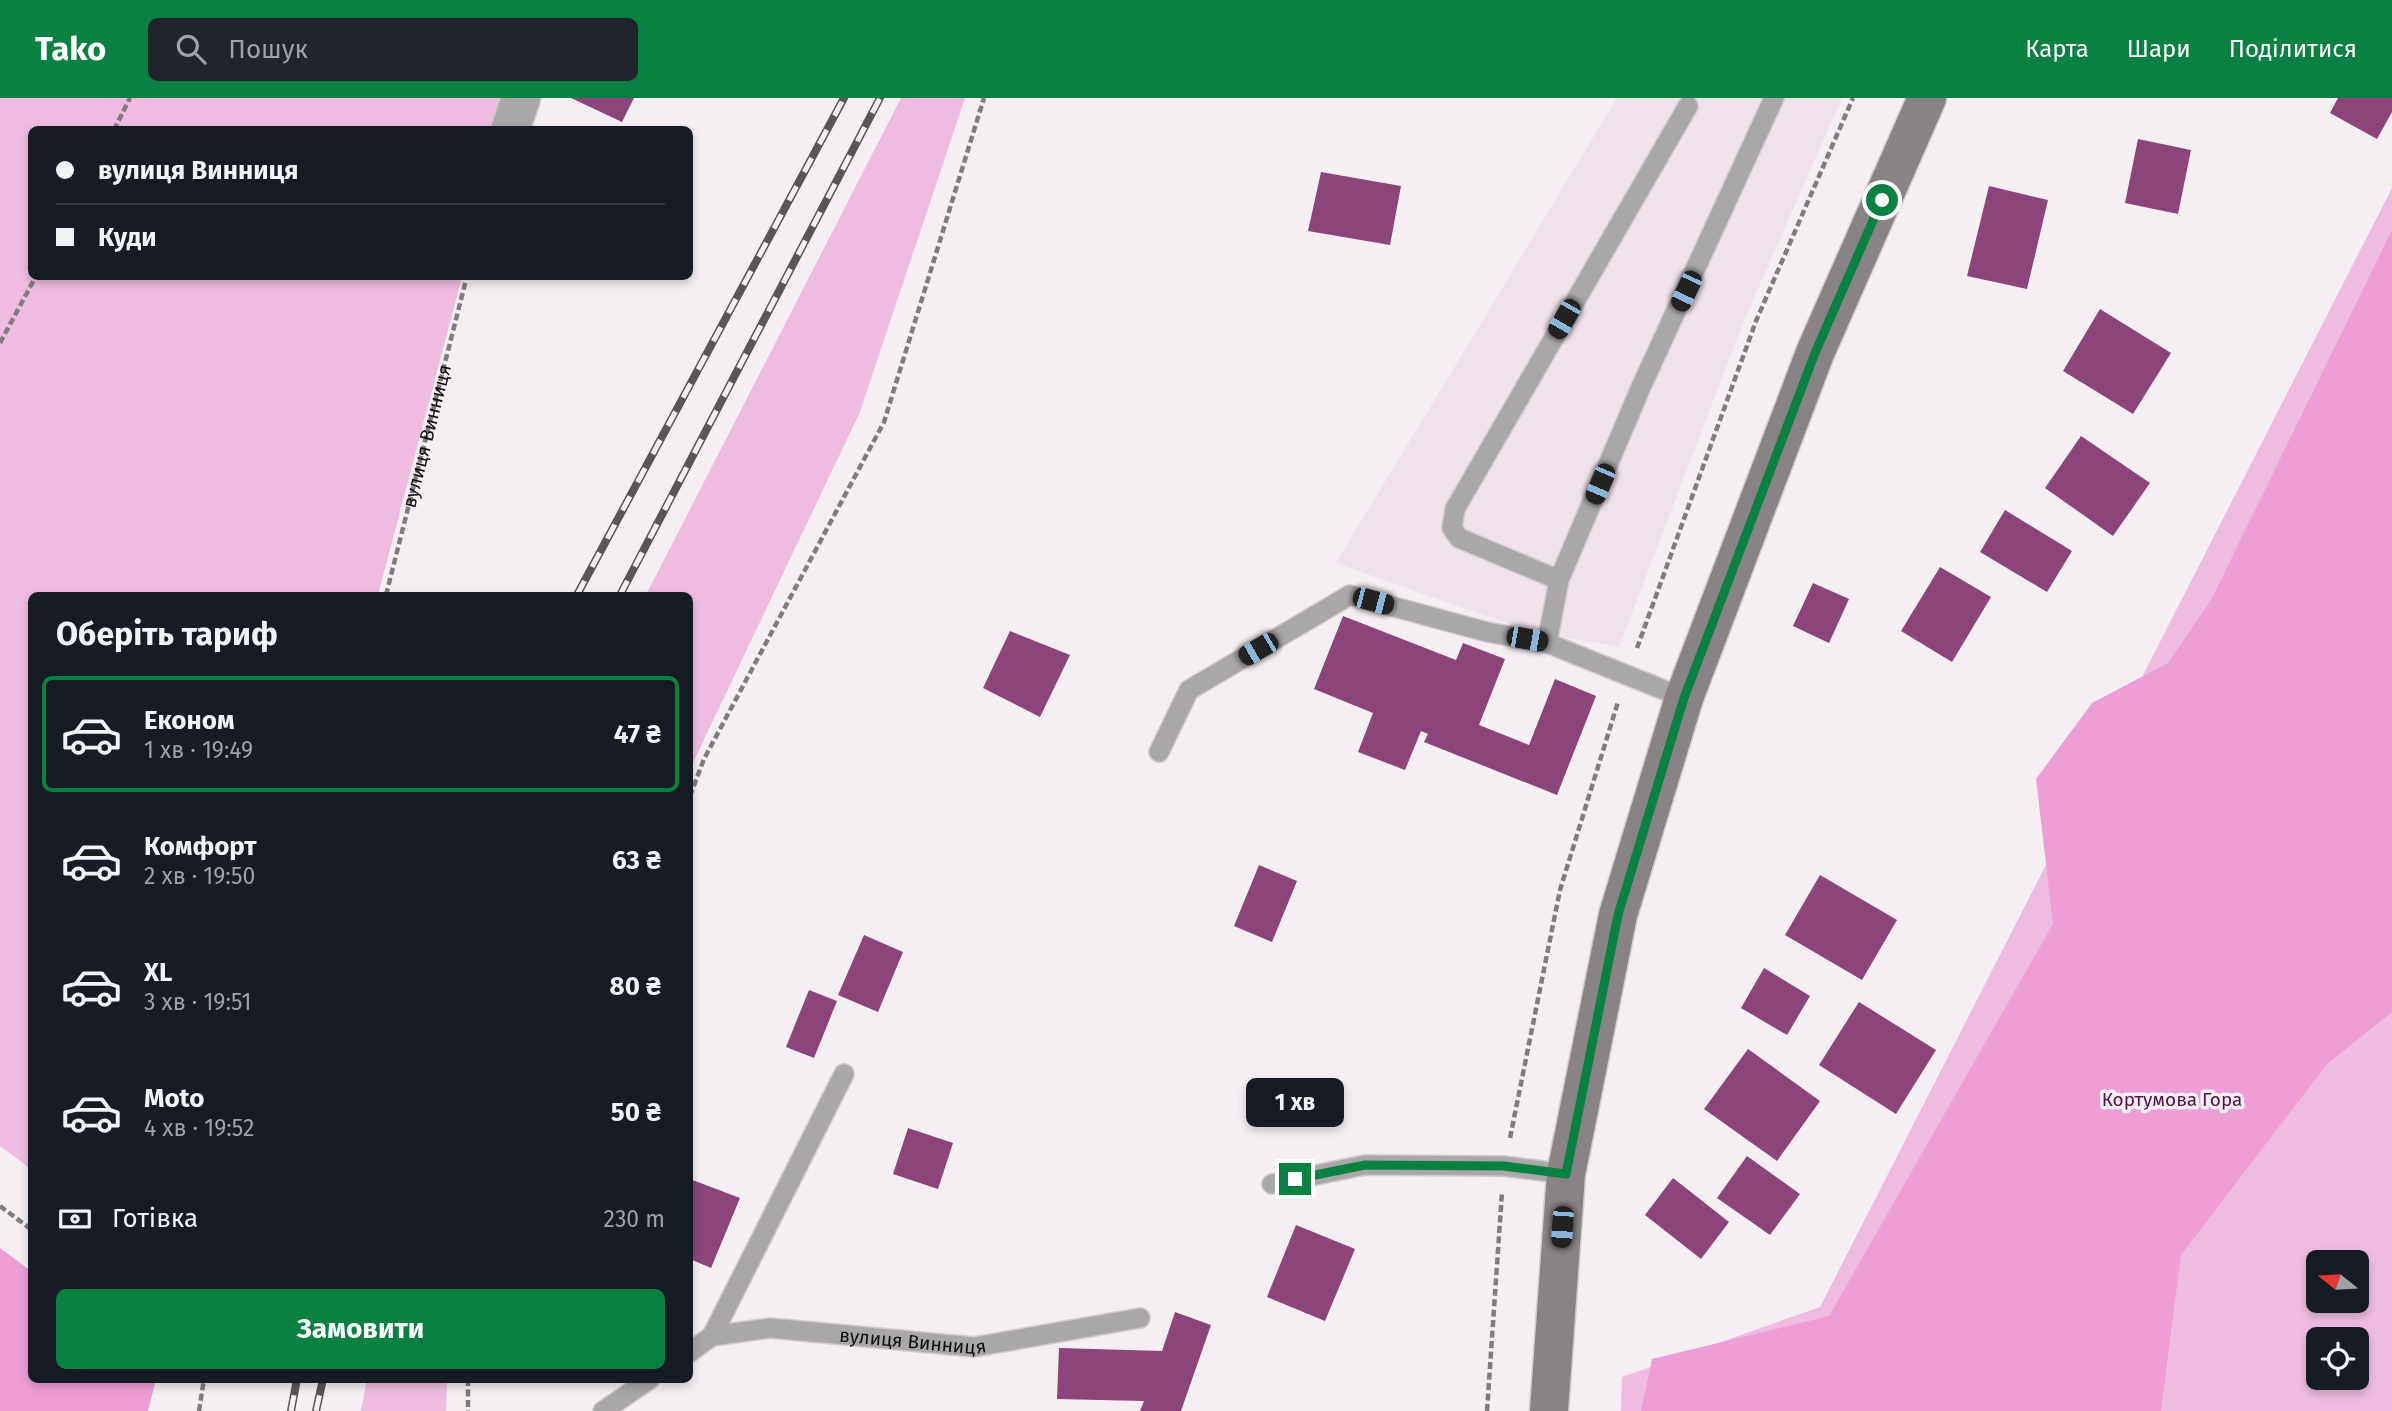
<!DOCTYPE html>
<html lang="uk">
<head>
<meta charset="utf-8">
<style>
	:root { --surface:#171b24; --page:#20242c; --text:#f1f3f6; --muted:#9ea1a6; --line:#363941; --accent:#0b8043 }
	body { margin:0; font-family:"Fira Sans",sans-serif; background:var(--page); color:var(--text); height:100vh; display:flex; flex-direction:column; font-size:26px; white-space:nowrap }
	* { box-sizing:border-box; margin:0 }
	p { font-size:23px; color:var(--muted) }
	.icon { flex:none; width:38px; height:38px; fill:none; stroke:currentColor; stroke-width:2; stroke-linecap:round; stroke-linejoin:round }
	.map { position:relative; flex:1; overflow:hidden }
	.drawer { position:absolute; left:28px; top:494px; width:665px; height:791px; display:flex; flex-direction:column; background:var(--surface); border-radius:10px; box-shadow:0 4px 10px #0003 }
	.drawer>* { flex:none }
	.banner { position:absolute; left:28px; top:28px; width:665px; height:154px; border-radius:10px; box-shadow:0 4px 10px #0003; display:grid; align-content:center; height:154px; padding:0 28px; background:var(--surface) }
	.needle { width:46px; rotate:288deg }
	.tools { position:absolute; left:2306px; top:1152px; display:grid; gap:14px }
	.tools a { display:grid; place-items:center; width:63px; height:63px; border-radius:10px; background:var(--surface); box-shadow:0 4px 10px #0003; font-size:35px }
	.end { position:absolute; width:32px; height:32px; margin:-16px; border:9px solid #0b8043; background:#fff; box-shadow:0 0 0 4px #fff }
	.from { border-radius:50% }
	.bubble { position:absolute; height:49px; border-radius:10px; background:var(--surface); box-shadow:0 4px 10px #0003; font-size:23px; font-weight:700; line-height:49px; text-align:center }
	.car { position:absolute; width:21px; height:42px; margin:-21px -10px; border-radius:9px; box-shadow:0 0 5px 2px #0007; background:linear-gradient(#222 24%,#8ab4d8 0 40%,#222 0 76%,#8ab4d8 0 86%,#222 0) }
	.banner b { display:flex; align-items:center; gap:24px; height:66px; font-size:26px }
	.banner b+b { border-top:2px solid var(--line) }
	.banner i { width:18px; height:18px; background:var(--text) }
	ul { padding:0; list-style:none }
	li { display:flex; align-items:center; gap:21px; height:116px; margin:0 14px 10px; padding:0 14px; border:4px solid transparent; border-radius:10px }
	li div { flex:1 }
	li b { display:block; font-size:26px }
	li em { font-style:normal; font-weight:700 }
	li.selected { border-color:var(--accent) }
	li>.icon { width:63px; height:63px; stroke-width:1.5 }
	h2 { padding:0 28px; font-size:32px; line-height:84px }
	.pay { display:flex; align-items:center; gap:18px; height:77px; padding:0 28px; font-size:26px }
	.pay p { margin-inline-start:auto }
	.cta { display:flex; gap:14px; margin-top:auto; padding:14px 28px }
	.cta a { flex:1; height:80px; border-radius:10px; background:var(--accent); color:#fff; font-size:28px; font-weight:700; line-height:80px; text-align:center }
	header { display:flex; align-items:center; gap:42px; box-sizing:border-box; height:98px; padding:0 35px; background:var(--accent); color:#fff }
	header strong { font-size:33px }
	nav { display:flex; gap:38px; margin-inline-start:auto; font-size:24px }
	.search { width:490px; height:63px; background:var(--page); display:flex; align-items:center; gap:18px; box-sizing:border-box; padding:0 24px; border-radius:10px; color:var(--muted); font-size:26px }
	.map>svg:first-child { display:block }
	.built { fill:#f0e2eb }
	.green { fill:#efbcdf; fill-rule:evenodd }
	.forest { fill:#ed9ed7 }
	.building { fill:#8c457a }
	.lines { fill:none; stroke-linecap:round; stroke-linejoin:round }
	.service-casing { stroke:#d0cbcf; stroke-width:22 }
	.minor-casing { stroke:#d0cbcf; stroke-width:41 }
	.secondary-casing { stroke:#d0cbcf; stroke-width:41 }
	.path { stroke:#7f7b7e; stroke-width:4.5; stroke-dasharray:7 3.5; stroke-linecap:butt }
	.service { stroke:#aaa7a9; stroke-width:19 }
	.minor { stroke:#aaa7a9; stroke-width:38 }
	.secondary { stroke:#888486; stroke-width:38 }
	.rail-casing { stroke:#595658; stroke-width:8 }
	.rail { stroke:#f5eff3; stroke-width:5; stroke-dasharray:16; stroke-linecap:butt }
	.route { stroke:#0b8043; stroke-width:9 }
	.labels { text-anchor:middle; stroke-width:7; stroke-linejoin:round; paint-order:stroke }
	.street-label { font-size:19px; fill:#100e0f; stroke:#f5eff3 }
	.park-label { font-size:19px; fill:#561147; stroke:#f5eff3 }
</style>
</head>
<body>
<header>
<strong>Tako</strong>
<div class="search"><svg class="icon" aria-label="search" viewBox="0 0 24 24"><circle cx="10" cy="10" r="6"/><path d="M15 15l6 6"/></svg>Пошук</div>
<nav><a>Карта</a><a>Шари</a><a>Поділитися</a></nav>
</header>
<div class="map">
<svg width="2392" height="1313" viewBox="0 0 2392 1313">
	<rect width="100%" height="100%" fill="#f5eff3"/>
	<polygon class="built" points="1617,0 1842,0 1745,220 1619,549 1526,532 1336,465"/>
	<g class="green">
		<polygon points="0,0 509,0 501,31 32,32 32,178 462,179 378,497 32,497 31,1071 0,1048"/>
		<polygon points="901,0 965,0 860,314 690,671 690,497 646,497"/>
		<path d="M2392,90V1313H1621L1622,1279L1820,1209ZM2319,1164H2357V1202H2319ZM2319,1241H2357V1279H2319Z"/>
		<polygon points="367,1281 447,1281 446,1313 361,1313"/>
	</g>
	<g class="forest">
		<polygon points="2392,132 2392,914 2327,966 2181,1157 2161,1313 1641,1313 1652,1261 1829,1218 2053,826 2036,681 2092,605 2168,565 2211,502"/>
		<polygon points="0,1150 31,1173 32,1281 156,1281 148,1313 0,1313"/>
	</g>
	<g class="building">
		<polygon points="571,0 634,0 622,24"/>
		<polygon points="2338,0 2392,0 2392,14 2377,41 2330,15"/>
		<polygon points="2138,41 2191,52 2178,116 2125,105"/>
		<polygon points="1321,74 1401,88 1390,147 1308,133"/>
		<polygon points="1989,88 2048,102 2027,191 1967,178"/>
		<polygon points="2100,211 2171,255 2133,316 2063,273"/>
		<polygon points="2081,338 2150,385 2113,438 2045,390"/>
		<polygon points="2005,412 2072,453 2047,494 1980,454"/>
		<polygon points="1940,469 1991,499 1952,564 1901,533"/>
		<polygon points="1813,485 1849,501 1829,545 1793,528"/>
		<polygon points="1343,518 1456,562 1463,545 1505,561 1479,627 1529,647 1555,581 1596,598 1557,697 1424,644 1428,636 1421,633 1405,672 1358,654 1373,615 1314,591"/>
		<polygon points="1010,533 1070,557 1040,619 983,590"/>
		<polygon points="1259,767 1297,783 1272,844 1234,828"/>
		<polygon points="1820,777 1897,822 1862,882 1785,837"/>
		<polygon points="864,837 903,854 878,914 838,897"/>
		<polygon points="1764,870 1810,898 1787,937 1741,910"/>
		<polygon points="809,892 837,903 814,960 786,949"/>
		<polygon points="1859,904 1936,952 1896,1016 1819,967"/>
		<polygon points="1748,951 1820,1003 1777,1063 1704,1011"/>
		<polygon points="908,1030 953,1045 938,1091 893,1076"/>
		<polygon points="1747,1058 1800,1096 1770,1137 1717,1100"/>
		<polygon points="1673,1080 1729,1124 1701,1161 1645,1117"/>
		<polygon points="690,1081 740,1100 711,1170 690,1161"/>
		<polygon points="1296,1127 1355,1151 1325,1223 1267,1199"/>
		<polygon points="1175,1214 1211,1227 1181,1313 1140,1313 1144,1303 1057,1301 1059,1250 1162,1253"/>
	</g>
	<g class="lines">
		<defs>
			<g id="service">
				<polyline points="1559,482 1459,440 1452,430 1455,411 1688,8"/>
				<polyline points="1547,545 1559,482 1641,289 1774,0"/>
				<polyline points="1159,654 1189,592 1350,497 1487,534 1547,545 1684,600"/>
				<polyline points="1272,1086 1365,1067 1504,1068 1566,1076"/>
				<polyline points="712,1238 844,976"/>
				<path id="s2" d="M690,1254L712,1238L770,1230L974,1249L1140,1220"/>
				<polyline points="603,1313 650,1281"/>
			</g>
			<polyline id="minor" points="510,32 521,0"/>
			<polyline id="secondary" points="1549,1313 1566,1076 1618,817 1684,600 1815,255 1927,0"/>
		</defs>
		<use href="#service" class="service-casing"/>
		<use href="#minor" class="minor-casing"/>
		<use href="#secondary" class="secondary-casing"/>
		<g class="path">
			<polyline points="114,32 130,0"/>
			<polyline points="0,245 36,178"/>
			<path id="s1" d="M386,497L467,178"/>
			<polyline points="1637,550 1756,223 1853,0"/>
			<polyline points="690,698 704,661 884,324 984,0"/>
			<polyline points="1510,1040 1560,792 1618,604"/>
			<polyline points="0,1108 32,1132"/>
			<polyline points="468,1281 468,1313"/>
			<polyline points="199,1313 204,1281"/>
			<polyline points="1487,1313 1502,1094"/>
		</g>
		<use href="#service" class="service"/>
		<use href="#minor" class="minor"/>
		<use href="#secondary" class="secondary"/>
		<defs>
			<g id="rail">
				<polyline points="577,497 844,0"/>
				<polyline points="620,497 880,0"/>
				<polyline points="291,1313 297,1281"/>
				<polyline points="316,1313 323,1281"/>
			</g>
		</defs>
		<use href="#rail" class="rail-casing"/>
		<use href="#rail" class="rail"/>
	</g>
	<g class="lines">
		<polyline class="route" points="1295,1081 1365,1067 1504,1068 1566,1076 1618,817 1684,600 1815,255 1882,102"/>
	</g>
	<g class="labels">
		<g class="street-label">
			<text dy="7" stroke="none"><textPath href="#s1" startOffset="164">вулиця Винниця</textPath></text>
			<text dy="7" stroke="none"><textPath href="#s2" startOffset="229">вулиця Винниця</textPath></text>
		</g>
		<g class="park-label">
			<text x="2172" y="1008">Кортумова Гора</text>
		</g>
	</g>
</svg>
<div class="tools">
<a><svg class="needle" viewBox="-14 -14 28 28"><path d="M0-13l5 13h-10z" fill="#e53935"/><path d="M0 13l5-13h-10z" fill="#9ea1a6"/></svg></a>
<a><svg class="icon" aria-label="locate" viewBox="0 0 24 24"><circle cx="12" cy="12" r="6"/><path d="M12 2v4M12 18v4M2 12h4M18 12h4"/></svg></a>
</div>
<i class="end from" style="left:1882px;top:102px"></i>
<i class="end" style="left:1295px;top:1081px"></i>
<div class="bubble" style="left:1246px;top:980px;width:98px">1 хв</div>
<i class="car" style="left:1686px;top:193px;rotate:205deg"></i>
<i class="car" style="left:1564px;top:221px;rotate:210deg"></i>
<i class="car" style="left:1600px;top:386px;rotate:203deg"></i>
<i class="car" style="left:1373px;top:503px;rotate:105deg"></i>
<i class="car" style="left:1527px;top:541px;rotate:100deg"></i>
<i class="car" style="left:1258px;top:551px;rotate:240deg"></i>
<i class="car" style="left:1562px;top:1129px;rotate:184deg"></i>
<div class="banner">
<b><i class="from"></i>вулиця Винниця</b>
<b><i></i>Куди</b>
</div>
<section class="drawer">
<h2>Оберіть тариф</h2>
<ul>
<li class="selected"><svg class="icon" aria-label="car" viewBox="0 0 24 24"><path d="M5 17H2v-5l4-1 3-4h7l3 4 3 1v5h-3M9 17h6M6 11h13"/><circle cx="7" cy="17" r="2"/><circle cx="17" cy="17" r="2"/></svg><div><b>Економ</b><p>1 хв · 19:49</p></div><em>47 ₴</em></li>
<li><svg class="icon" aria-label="car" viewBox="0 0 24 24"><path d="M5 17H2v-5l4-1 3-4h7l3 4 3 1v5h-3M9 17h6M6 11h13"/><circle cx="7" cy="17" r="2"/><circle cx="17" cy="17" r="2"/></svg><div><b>Комфорт</b><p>2 хв · 19:50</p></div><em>63 ₴</em></li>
<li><svg class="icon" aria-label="car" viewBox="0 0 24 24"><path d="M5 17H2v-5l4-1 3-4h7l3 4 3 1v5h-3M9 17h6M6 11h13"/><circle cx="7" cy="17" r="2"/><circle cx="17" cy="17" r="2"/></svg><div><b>XL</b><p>3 хв · 19:51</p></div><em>80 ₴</em></li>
<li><svg class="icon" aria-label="car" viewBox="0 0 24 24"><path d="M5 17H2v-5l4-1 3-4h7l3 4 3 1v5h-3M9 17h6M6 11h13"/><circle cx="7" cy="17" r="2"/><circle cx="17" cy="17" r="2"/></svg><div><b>Moto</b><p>4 хв · 19:52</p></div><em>50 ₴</em></li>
</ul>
<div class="pay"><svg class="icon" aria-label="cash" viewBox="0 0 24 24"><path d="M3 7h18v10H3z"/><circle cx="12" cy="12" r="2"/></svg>Готівка<p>230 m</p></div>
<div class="cta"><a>Замовити</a></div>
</section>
</div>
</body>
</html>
